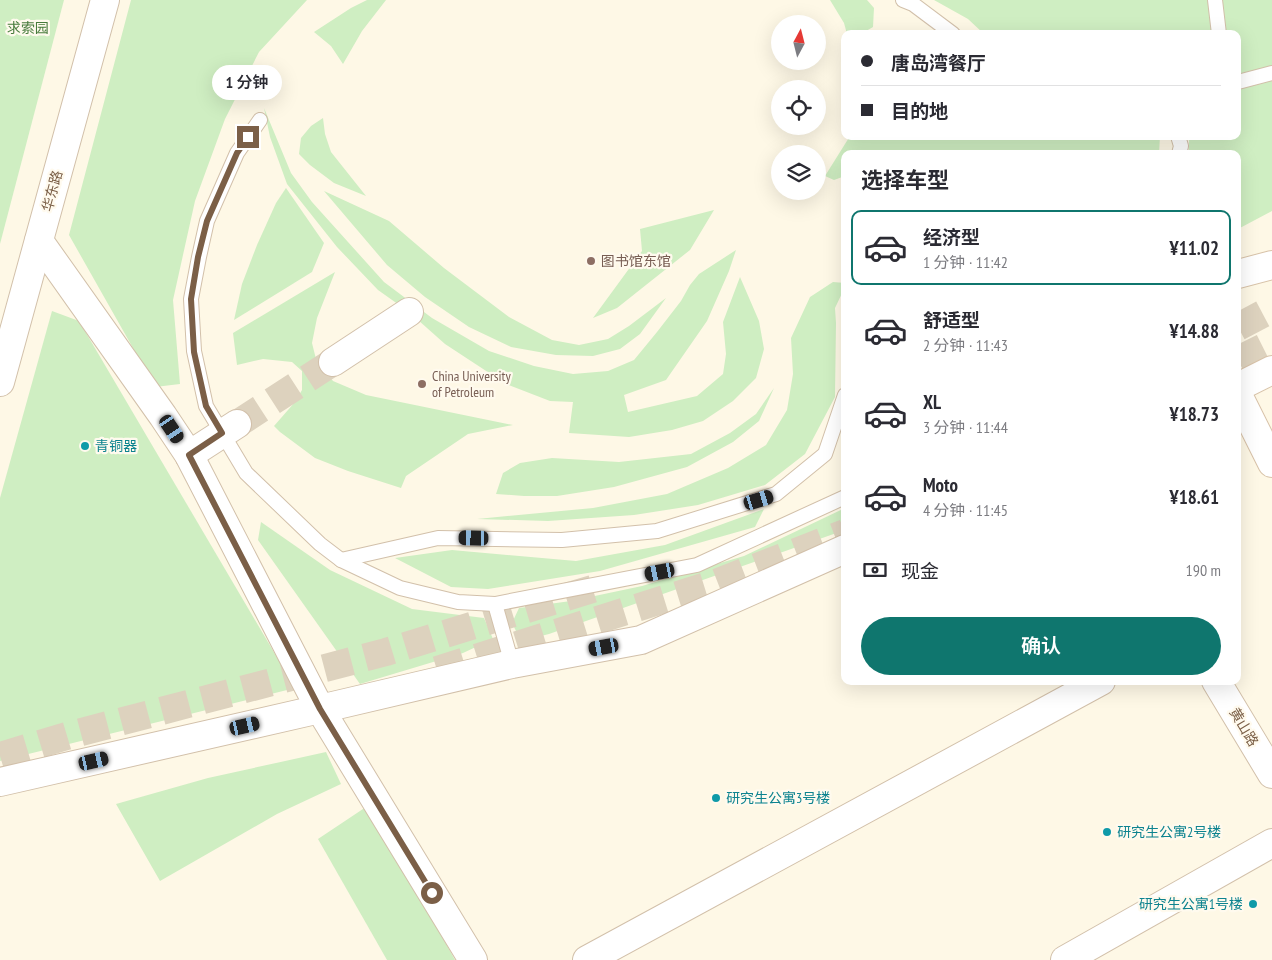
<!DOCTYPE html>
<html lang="zh">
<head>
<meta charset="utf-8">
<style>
	:root { --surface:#fff; --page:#f2f2f3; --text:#2b2b33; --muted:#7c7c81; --line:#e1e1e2; --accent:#0f766e }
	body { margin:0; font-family:"PT Sans Narrow","Noto Sans SC",sans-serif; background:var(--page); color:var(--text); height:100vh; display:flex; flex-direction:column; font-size:19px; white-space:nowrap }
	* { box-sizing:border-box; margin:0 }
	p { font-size:16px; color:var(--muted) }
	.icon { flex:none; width:28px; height:28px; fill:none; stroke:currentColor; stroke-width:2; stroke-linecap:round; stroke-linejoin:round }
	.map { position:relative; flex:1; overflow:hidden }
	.side { position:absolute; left:841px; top:150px; width:400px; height:535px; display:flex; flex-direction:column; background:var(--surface); border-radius:10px; box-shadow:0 5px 20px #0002 }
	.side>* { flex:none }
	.top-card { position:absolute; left:841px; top:30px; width:400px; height:110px; border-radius:10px; box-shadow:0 5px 20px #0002; display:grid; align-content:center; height:110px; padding:0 20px; background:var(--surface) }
	.needle { width:32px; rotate:7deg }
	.tools { position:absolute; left:771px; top:15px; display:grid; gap:10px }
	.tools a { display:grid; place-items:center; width:55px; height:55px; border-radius:50%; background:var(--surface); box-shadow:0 5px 20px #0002; font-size:25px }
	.end { position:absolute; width:22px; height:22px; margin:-11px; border:6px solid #7b5f47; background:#fff; box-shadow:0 0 0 2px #fff }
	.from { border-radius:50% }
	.bubble { position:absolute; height:35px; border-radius:18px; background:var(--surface); box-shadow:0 5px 20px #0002; font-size:16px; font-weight:600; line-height:35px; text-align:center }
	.car { position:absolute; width:15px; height:30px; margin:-15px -8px; border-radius:6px; box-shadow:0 0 4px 1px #0007; background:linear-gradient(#222 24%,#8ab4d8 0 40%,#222 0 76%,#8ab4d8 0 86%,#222 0) }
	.top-card b { display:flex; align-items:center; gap:18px; height:48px; font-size:19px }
	.top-card b+b { border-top:1px solid var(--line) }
	.top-card i { width:12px; height:12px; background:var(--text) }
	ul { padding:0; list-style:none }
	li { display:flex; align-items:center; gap:15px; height:75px; margin:0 10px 8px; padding:0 10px; border:2px solid transparent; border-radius:10px }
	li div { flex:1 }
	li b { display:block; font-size:19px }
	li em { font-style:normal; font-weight:600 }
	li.selected { border-color:var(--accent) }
	li>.icon { width:45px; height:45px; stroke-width:1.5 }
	h2 { padding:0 20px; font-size:22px; line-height:60px }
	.pay { display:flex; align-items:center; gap:12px; height:55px; padding:0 20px; font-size:19px }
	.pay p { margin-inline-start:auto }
	.action { display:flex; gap:10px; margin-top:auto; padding:10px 20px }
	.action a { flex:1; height:58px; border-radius:30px; background:var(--accent); color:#fff; font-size:20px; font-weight:600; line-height:58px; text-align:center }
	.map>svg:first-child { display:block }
	.green { fill:#cfeec2 }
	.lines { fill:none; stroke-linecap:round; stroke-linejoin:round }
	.street-tunnel { stroke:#ddd2be; stroke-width:28; stroke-dasharray:28 14; stroke-linecap:butt }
	.secondary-tunnel { stroke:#ddd2be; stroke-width:28; stroke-dasharray:28 14; stroke-linecap:butt }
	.lane-casing { stroke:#d2c0aa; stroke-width:16 }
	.street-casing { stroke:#d2c0aa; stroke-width:30 }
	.secondary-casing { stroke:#d8c3a9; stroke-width:30 }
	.lane { stroke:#fff; stroke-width:14 }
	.street { stroke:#fff; stroke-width:28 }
	.secondary { stroke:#fff; stroke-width:28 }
	.route { stroke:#7b5f47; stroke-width:6 }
	.education-dot { fill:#8d6e63; stroke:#fffaee; stroke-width:2 }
	.culture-dot { fill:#0f9aa8; stroke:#fffaee; stroke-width:2 }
	.labels { text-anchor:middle; stroke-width:4.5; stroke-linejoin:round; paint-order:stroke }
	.park-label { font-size:14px; fill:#477b3c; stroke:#fffaee }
	.street-label { font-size:14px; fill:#7b5f47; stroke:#fffaee }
	.education-label { font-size:14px; fill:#785e54; stroke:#fffaee; text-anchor:start }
	.culture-label { font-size:14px; fill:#0d838f; stroke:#fffaee; text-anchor:start }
</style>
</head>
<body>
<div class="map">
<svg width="1272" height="960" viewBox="0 0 1272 960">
	<rect width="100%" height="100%" fill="#fef8e6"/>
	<g class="green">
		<polygon points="0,0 64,0 0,244"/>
		<polygon points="131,0 307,0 259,52 225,119 195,201 173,300 180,384 155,387 69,235"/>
		<polygon points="367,0 386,0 362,31 343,64 331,46 314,32 351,8"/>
		<polygon points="830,0 867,0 874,8 873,27 861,34 847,34 844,23"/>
		<polygon points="934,0 1272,0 1272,211 1238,229 1238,154 1189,154 1189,136 1238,136 1238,34 984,34 968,19"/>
		<polygon points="264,108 291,173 312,202 384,282 432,318 489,351 534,366 573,374 608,371 634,360 657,332 681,301 690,285 699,274 736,250 729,271 707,321 666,380 624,395 628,412 697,396 723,374 726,354 723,322 740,277 759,321 764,349 756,378 733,401 703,421 672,430 629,437 569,433 573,402 550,401 506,384 445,344 409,312 378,290 337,247 287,184 270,137"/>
		<polygon points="323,118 325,134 331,152 366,196 334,183 310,165 299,154 301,138 311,126"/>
		<polygon points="850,136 1160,136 1159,154 845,154 845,176 834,180 825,176"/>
		<polygon points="286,188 324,243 312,272 234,320 242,284 257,245 276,203"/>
		<polygon points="324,191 389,221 444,268 509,317 552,340 579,345 608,339 629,326 666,298 640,334 620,349 593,356 556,355 511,347 469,327 425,297 387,265"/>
		<polygon points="714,210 690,250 617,308 593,318 642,251 640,229"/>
		<polygon points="335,272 317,318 312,343 316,359 333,381 366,395 513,425 468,434 406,476 401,488 348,471 315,458 280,432 274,426 295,402 302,390 302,371 292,362 263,359 237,365 233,333"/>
		<polygon points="833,282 845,283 845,287 835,308 836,323 835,397 805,454 765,485 698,505 634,515 548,521 477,519 593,508 667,494 728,468 766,445 787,410 793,374 791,338 810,297"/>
		<polygon points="52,311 79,321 295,688 0,761 0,498"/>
		<polygon points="774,388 759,421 733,442 687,467 614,487 557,496 524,496 496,494 503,473 520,463 552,458 619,462 691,454 730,433 756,414"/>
		<polygon points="845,508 845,530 549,634 521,641 512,623 519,608 571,601 642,586 744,556"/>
		<polygon points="764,509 755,527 600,571 488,589 451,587 395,558 452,550 576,561 665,545"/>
		<polygon points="261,522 330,570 412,609 484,618 493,639 463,653 360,684 258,540"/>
		<polygon points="326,752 341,784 277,814 160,881 116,804 208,778"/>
		<polygon points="369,805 455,960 387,960 318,839"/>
	</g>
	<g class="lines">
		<polyline class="street-tunnel" points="237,424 333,362"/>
		<g class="secondary-tunnel">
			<polyline points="1238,327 1272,309"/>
			<polyline points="1238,360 1272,343"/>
			<polyline points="437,670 713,584 845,533"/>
			<polyline points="0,756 70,735 386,652 602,586"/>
		</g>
		<defs>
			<g id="lane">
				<polyline points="903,0 913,4 953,34"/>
				<polyline points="1215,0 1219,34"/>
				<polyline points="1238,82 1272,73"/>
				<polyline points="260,120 237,153 207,221 199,257 191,299 194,351 206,406 246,473 320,544 341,560 400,588 458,602 495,604 697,565 845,497"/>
				<polyline points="1178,136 1181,146 1179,154"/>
				<polyline points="341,560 438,538 562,540 657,531 776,494 825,454 845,395"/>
				<polyline points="495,604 512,664"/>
			</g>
			<g id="street">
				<polyline points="39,241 163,416 189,455 320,709 512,664 641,640 845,549"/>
				<polyline points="333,362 409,312"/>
				<polyline points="0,382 105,0"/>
				<polyline points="189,455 237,424"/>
				<polyline points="1216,681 1272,774"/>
				<polyline points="0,782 320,709 473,960"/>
				<polyline points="587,960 1101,681"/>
				<polyline points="1065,960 1272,843"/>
			</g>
			<g id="secondary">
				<polyline points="1238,274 1272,265"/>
				<polyline points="1238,387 1272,370"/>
				<polyline points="1238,395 1272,463"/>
			</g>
		</defs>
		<use href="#lane" class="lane-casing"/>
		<use href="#street" class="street-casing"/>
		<use href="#secondary" class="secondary-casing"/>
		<use href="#lane" class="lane"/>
		<use href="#street" class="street"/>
		<use href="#secondary" class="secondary"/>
	</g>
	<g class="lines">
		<polyline class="route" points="248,137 237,153 207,221 198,257 191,299 194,352 206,406 222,433 189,455 320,709 432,893"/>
	</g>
	<g class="education-dot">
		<circle cx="591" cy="261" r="5"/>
		<circle cx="422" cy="384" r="5"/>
	</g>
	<g class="culture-dot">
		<circle cx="85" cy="446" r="5"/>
		<circle cx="716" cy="798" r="5"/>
		<circle cx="1107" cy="832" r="5"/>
		<circle cx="1253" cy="904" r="5"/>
	</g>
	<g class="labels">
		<g class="park-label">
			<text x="28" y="33">求索园</text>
		</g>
		<g class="street-label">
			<text transform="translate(52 191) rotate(-75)" y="5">华东路</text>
			<text transform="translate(1244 727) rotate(59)" y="5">黄山路</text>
		</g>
		<g class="education-label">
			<text x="601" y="266">图书馆东馆</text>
			<text x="432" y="381">China University<tspan x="432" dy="16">of Petroleum</tspan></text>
		</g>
		<g class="culture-label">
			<text x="95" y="451">青铜器</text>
			<text x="726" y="803">研究生公寓3号楼</text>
			<text x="1117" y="837">研究生公寓2号楼</text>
			<text x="1243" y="909" text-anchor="end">研究生公寓1号楼</text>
		</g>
	</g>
</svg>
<div class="tools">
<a><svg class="needle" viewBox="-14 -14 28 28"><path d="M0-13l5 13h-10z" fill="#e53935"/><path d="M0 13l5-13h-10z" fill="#7c7c81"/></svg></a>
<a><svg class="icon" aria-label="locate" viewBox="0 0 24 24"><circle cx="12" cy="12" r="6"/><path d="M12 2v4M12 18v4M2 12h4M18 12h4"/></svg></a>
<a><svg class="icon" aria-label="layers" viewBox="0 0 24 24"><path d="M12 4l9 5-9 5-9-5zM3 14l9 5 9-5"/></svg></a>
</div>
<i class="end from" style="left:432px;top:893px"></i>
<i class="end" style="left:248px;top:137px"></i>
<div class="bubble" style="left:212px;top:65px;width:70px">1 分钟</div>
<i class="car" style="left:172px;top:429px;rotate:146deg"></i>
<i class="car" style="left:759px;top:500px;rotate:73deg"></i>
<i class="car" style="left:474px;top:538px;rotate:271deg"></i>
<i class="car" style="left:660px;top:572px;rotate:259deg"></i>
<i class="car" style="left:604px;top:647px;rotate:260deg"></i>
<i class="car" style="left:245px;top:726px;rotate:77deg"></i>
<i class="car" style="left:94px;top:761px;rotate:77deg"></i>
<div class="top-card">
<b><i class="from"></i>唐岛湾餐厅</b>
<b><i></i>目的地</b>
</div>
<section class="side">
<h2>选择车型</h2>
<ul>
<li class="selected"><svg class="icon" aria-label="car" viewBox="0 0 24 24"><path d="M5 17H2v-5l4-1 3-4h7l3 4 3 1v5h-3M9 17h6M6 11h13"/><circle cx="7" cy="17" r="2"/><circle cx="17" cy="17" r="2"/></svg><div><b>经济型</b><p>1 分钟 · 11:42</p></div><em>¥11.02</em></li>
<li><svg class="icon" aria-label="car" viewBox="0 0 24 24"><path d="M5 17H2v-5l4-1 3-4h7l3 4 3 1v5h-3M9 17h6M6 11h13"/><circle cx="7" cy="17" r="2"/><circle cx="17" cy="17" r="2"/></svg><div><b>舒适型</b><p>2 分钟 · 11:43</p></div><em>¥14.88</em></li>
<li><svg class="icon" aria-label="car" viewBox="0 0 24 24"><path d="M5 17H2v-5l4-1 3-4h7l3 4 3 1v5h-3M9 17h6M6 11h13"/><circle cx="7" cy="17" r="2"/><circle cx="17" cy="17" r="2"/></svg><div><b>XL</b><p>3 分钟 · 11:44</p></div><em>¥18.73</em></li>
<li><svg class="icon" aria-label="car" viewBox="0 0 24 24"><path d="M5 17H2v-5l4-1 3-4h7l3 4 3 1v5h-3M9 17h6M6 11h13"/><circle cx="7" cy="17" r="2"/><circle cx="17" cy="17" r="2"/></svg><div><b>Moto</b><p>4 分钟 · 11:45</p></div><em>¥18.61</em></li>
</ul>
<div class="pay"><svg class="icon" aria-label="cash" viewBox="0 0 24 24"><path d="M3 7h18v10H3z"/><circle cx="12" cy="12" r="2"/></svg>现金<p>190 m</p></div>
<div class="action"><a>确认</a></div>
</section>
</div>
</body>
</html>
